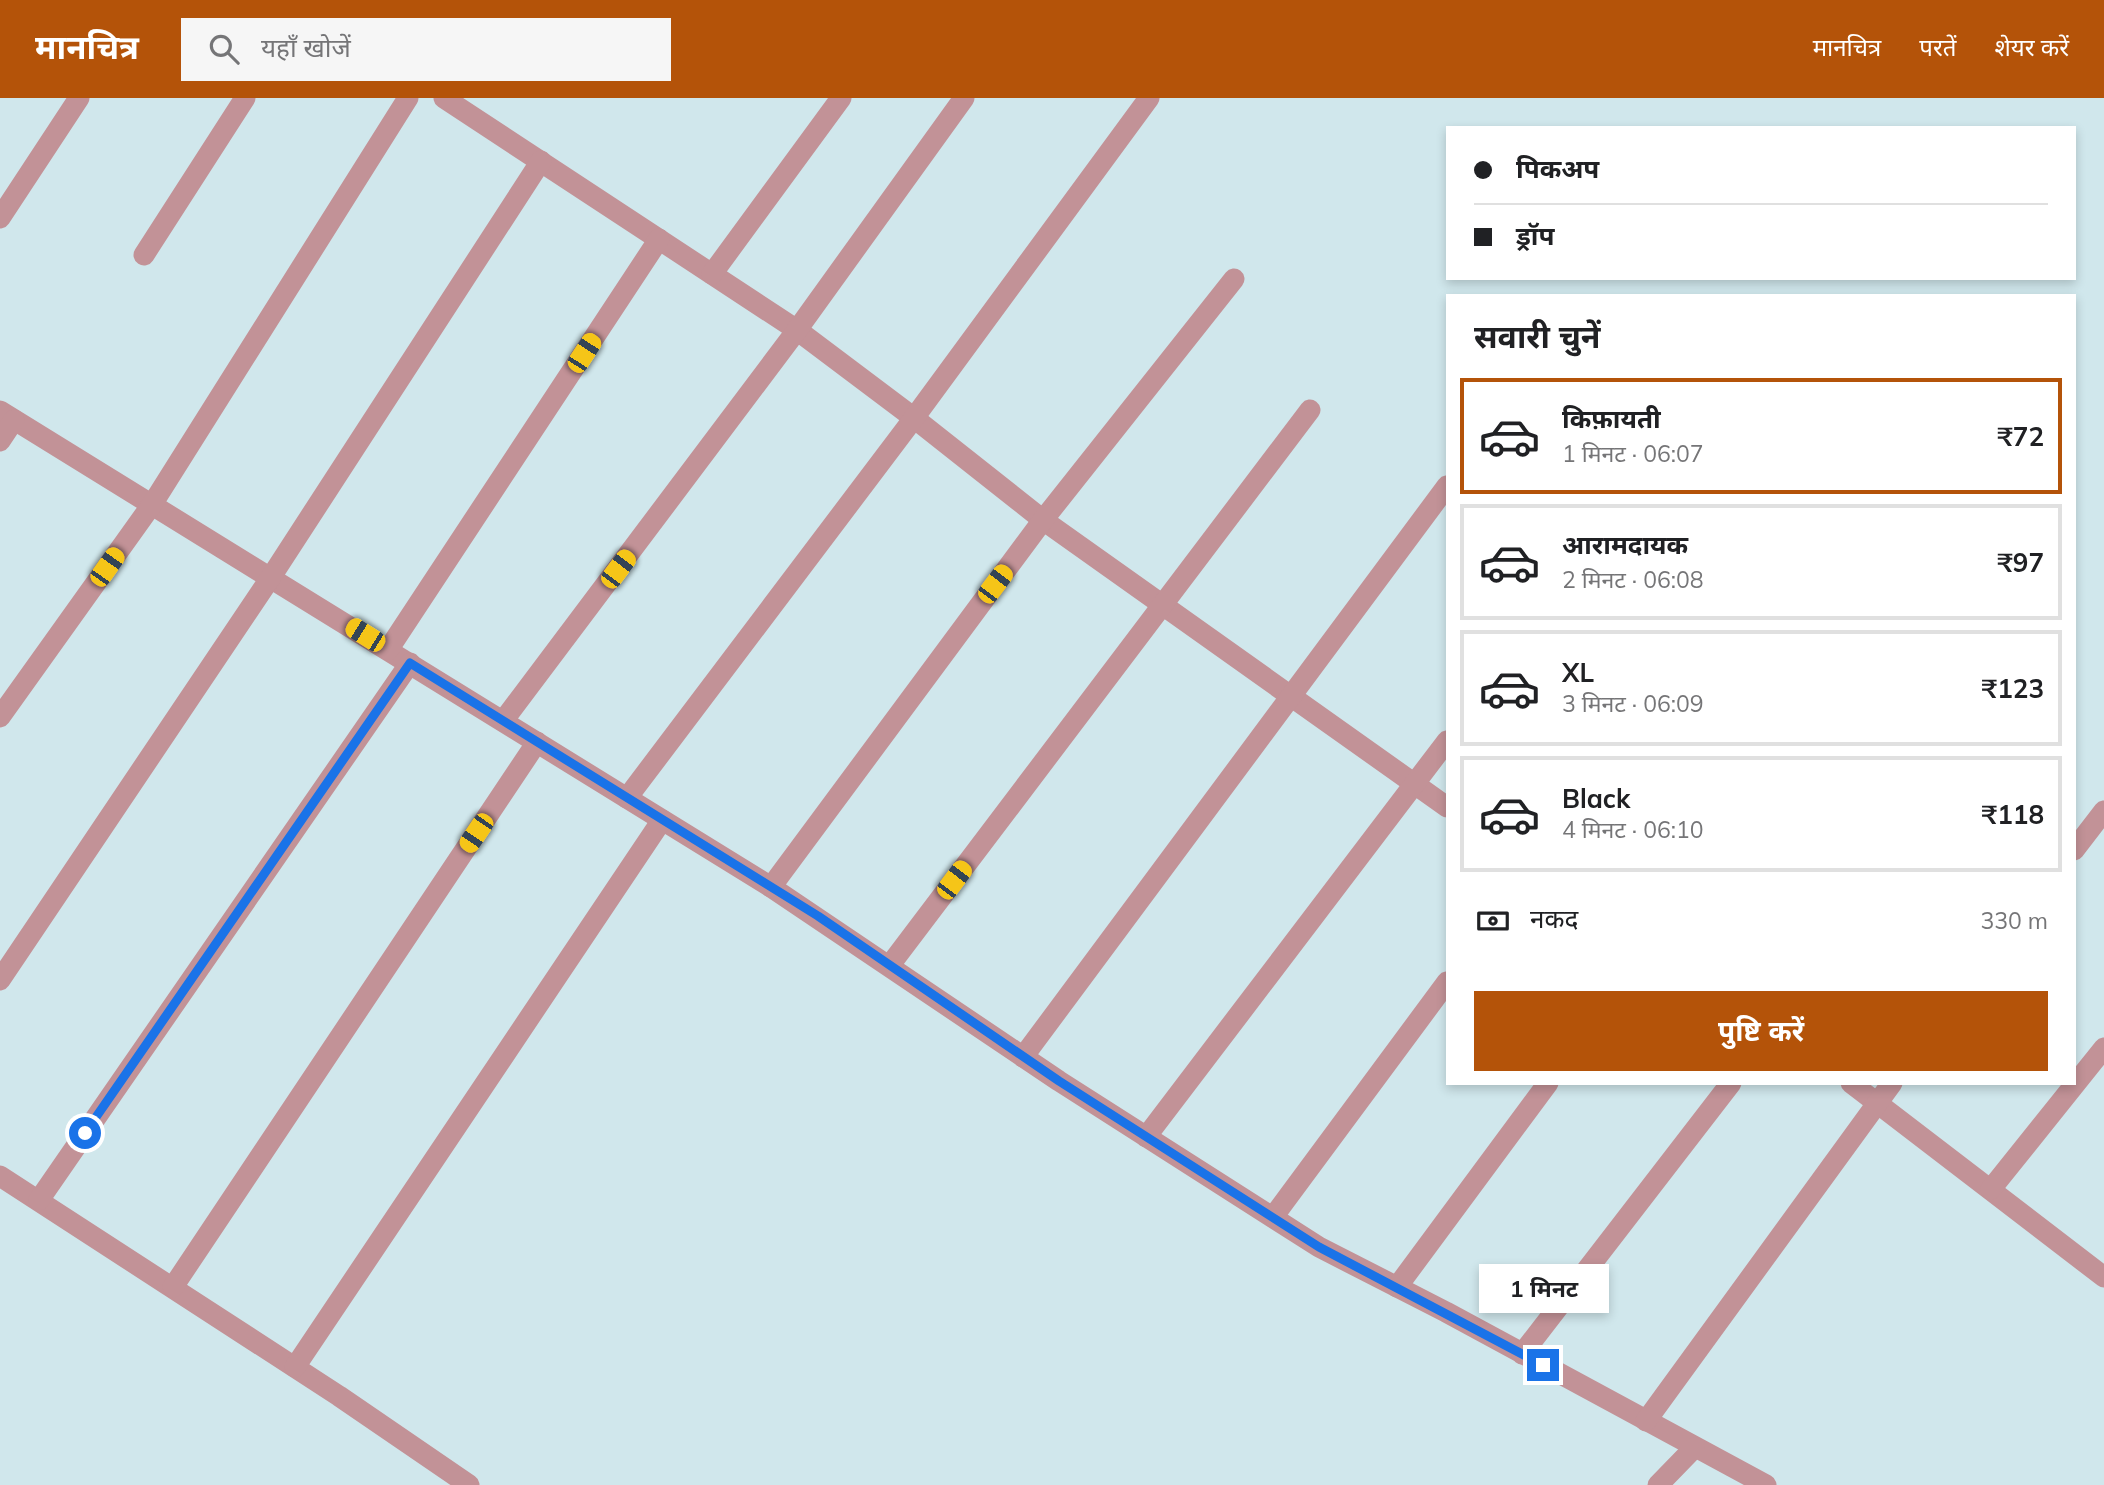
<!DOCTYPE html>
<html lang="hi">
<head>
<meta charset="utf-8">
<style>
	:root { --surface:#fff; --page:#f6f6f6; --text:#202124; --muted:#757577; --line:#e0e0e0; --accent:#b45309 }
	body { margin:0; font-family:Mulish,"Noto Sans Devanagari",sans-serif; background:var(--page); color:var(--text); height:100vh; display:flex; flex-direction:column; font-size:26px; white-space:nowrap }
	* { box-sizing:border-box; margin:0 }
	p { font-size:23px; color:var(--muted) }
	.icon { flex:none; width:38px; height:38px; fill:none; stroke:currentColor; stroke-width:2; stroke-linecap:round; stroke-linejoin:round }
	.map { position:relative; flex:1; overflow:hidden }
	.sheet { position:absolute; left:1446px; top:196px; width:630px; height:791px; display:flex; flex-direction:column; background:var(--surface); border-radius:0px; box-shadow:0 4px 10px #0003 }
	.sheet>* { flex:none }
	.guide { position:absolute; left:1446px; top:28px; width:630px; height:154px; border-radius:0px; box-shadow:0 4px 10px #0003; display:grid; align-content:center; height:154px; padding:0 28px; background:var(--surface) }
	.end { position:absolute; width:32px; height:32px; margin:-16px; border:9px solid #1a73e8; background:#fff; box-shadow:0 0 0 4px #fff }
	.from { border-radius:50% }
	.bubble { position:absolute; height:49px; border-radius:0px; background:var(--surface); box-shadow:0 4px 10px #0003; font-size:23px; font-weight:700; line-height:49px; text-align:center }
	.car { position:absolute; width:21px; height:42px; margin:-21px -10px; border-radius:9px; box-shadow:0 0 5px 2px #0007; background:linear-gradient(#f5c518 24%,#345 0 40%,#f5c518 0 76%,#345 0 86%,#f5c518 0) }
	.guide b { display:flex; align-items:center; gap:24px; height:66px; font-size:26px }
	.guide b+b { border-top:2px solid var(--line) }
	.guide i { width:18px; height:18px; background:var(--text) }
	ul { padding:0; list-style:none }
	li { display:flex; align-items:center; gap:21px; height:116px; margin:0 14px 10px; padding:0 14px; border:4px solid var(--line); border-radius:0px }
	li div { flex:1 }
	li b { display:block; font-size:26px }
	li em { font-style:normal; font-weight:700 }
	li.active { border-color:var(--accent) }
	li>.icon { width:63px; height:63px; stroke-width:1.5 }
	h2 { padding:0 28px; font-size:32px; line-height:84px }
	.pay { display:flex; align-items:center; gap:18px; height:77px; padding:0 28px; font-size:26px }
	.pay p { margin-inline-start:auto }
	.cta { display:flex; gap:14px; margin-top:auto; padding:14px 28px }
	.cta a { flex:1; height:80px; border-radius:0px; background:var(--accent); color:#fff; font-size:28px; font-weight:700; line-height:80px; text-align:center }
	header { display:flex; align-items:center; gap:42px; box-sizing:border-box; height:98px; padding:0 35px; background:var(--accent); color:#fff }
	header strong { font-size:33px }
	nav { display:flex; gap:38px; margin-inline-start:auto; font-size:24px }
	.search { width:490px; height:63px; background:var(--page); display:flex; align-items:center; gap:18px; box-sizing:border-box; padding:0 24px; border-radius:0px; color:var(--muted); font-size:26px }
	.map>svg:first-child { display:block }
	.lines { fill:none; stroke-linecap:round; stroke-linejoin:round }
	.minor { stroke:#c29297; stroke-width:21 }
	.route { stroke:#1a73e8; stroke-width:9 }
</style>
</head>
<body>
<header>
<strong>मानचित्र</strong>
<div class="search"><svg class="icon" aria-label="search" viewBox="0 0 24 24"><circle cx="10" cy="10" r="6"/><path d="M15 15l6 6"/></svg>यहाँ खोजें</div>
<nav><a>मानचित्र</a><a>परतें</a><a>शेयर करें</a></nav>
</header>
<div class="map">
<svg width="2104" height="1387" viewBox="0 0 2104 1387">
	<rect width="100%" height="100%" fill="#d0e7ec"/>
	<g class="lines">
		<g class="minor">
			<polyline points="444,0 797,232 914,320 1043,422 1447,709"/>
			<polyline points="0,120 79,0"/>
			<polyline points="144,157 245,0"/>
			<polyline points="712,176 841,0"/>
			<polyline points="0,313 771,789 1059,983 1319,1149 1446,1214 1766,1387"/>
			<polyline points="0,343 14,322"/>
			<polyline points="388,552 659,141"/>
			<polyline points="0,619 153,405 408,0"/>
			<polyline points="503,623 797,232 964,0"/>
			<polyline points="627,700 914,320 1149,0"/>
			<polyline points="2074,752 2104,713"/>
			<polyline points="771,789 1043,422 1234,181"/>
			<polyline points="890,867 1310,312"/>
			<polyline points="0,882 271,479 541,63"/>
			<polyline points="1023,959 1447,388"/>
			<polyline points="1851,985 2104,1179"/>
			<polyline points="1146,1039 1447,643"/>
			<polyline points="0,1078 339,1298 469,1387"/>
			<polyline points="1991,1091 2104,950"/>
			<polyline points="39,1102 410,565"/>
			<polyline points="1273,1119 1447,884"/>
			<polyline points="173,1189 537,644"/>
			<polyline points="1397,1189 1548,985"/>
			<polyline points="1522,1256 1731,985"/>
			<polyline points="295,1269 662,722"/>
			<polyline points="1646,1323 1892,985"/>
			<polyline points="1658,1387 1694,1350"/>
		</g>
	</g>
	<g class="lines">
		<polyline class="route" points="85,1035 410,565 818,818 1059,983 1319,1149 1543,1267"/>
	</g>
</svg>
<i class="end from" style="left:85px;top:1035px"></i>
<i class="end" style="left:1543px;top:1267px"></i>
<div class="bubble" style="left:1479px;top:1166px;width:130px">1 मिनट</div>
<i class="car" style="left:584px;top:255px;rotate:33deg"></i>
<i class="car" style="left:107px;top:469px;rotate:35deg"></i>
<i class="car" style="left:618px;top:471px;rotate:37deg"></i>
<i class="car" style="left:995px;top:486px;rotate:37deg"></i>
<i class="car" style="left:365px;top:537px;rotate:302deg"></i>
<i class="car" style="left:476px;top:735px;rotate:214deg"></i>
<i class="car" style="left:954px;top:782px;rotate:37deg"></i>
<div class="guide">
<b><i class="from"></i>पिकअप</b>
<b><i></i>ड्रॉप</b>
</div>
<section class="sheet">
<h2>सवारी चुनें</h2>
<ul>
<li class="active"><svg class="icon" aria-label="car" viewBox="0 0 24 24"><path d="M5 17H2v-5l4-1 3-4h7l3 4 3 1v5h-3M9 17h6M6 11h13"/><circle cx="7" cy="17" r="2"/><circle cx="17" cy="17" r="2"/></svg><div><b>किफ़ायती</b><p>1 मिनट · 06:07</p></div><em>₹72</em></li>
<li><svg class="icon" aria-label="car" viewBox="0 0 24 24"><path d="M5 17H2v-5l4-1 3-4h7l3 4 3 1v5h-3M9 17h6M6 11h13"/><circle cx="7" cy="17" r="2"/><circle cx="17" cy="17" r="2"/></svg><div><b>आरामदायक</b><p>2 मिनट · 06:08</p></div><em>₹97</em></li>
<li><svg class="icon" aria-label="car" viewBox="0 0 24 24"><path d="M5 17H2v-5l4-1 3-4h7l3 4 3 1v5h-3M9 17h6M6 11h13"/><circle cx="7" cy="17" r="2"/><circle cx="17" cy="17" r="2"/></svg><div><b>XL</b><p>3 मिनट · 06:09</p></div><em>₹123</em></li>
<li><svg class="icon" aria-label="car" viewBox="0 0 24 24"><path d="M5 17H2v-5l4-1 3-4h7l3 4 3 1v5h-3M9 17h6M6 11h13"/><circle cx="7" cy="17" r="2"/><circle cx="17" cy="17" r="2"/></svg><div><b>Black</b><p>4 मिनट · 06:10</p></div><em>₹118</em></li>
</ul>
<div class="pay"><svg class="icon" aria-label="cash" viewBox="0 0 24 24"><path d="M3 7h18v10H3z"/><circle cx="12" cy="12" r="2"/></svg>नकद<p>330 m</p></div>
<div class="cta"><a>पुष्टि करें</a></div>
</section>
</div>
</body>
</html>
